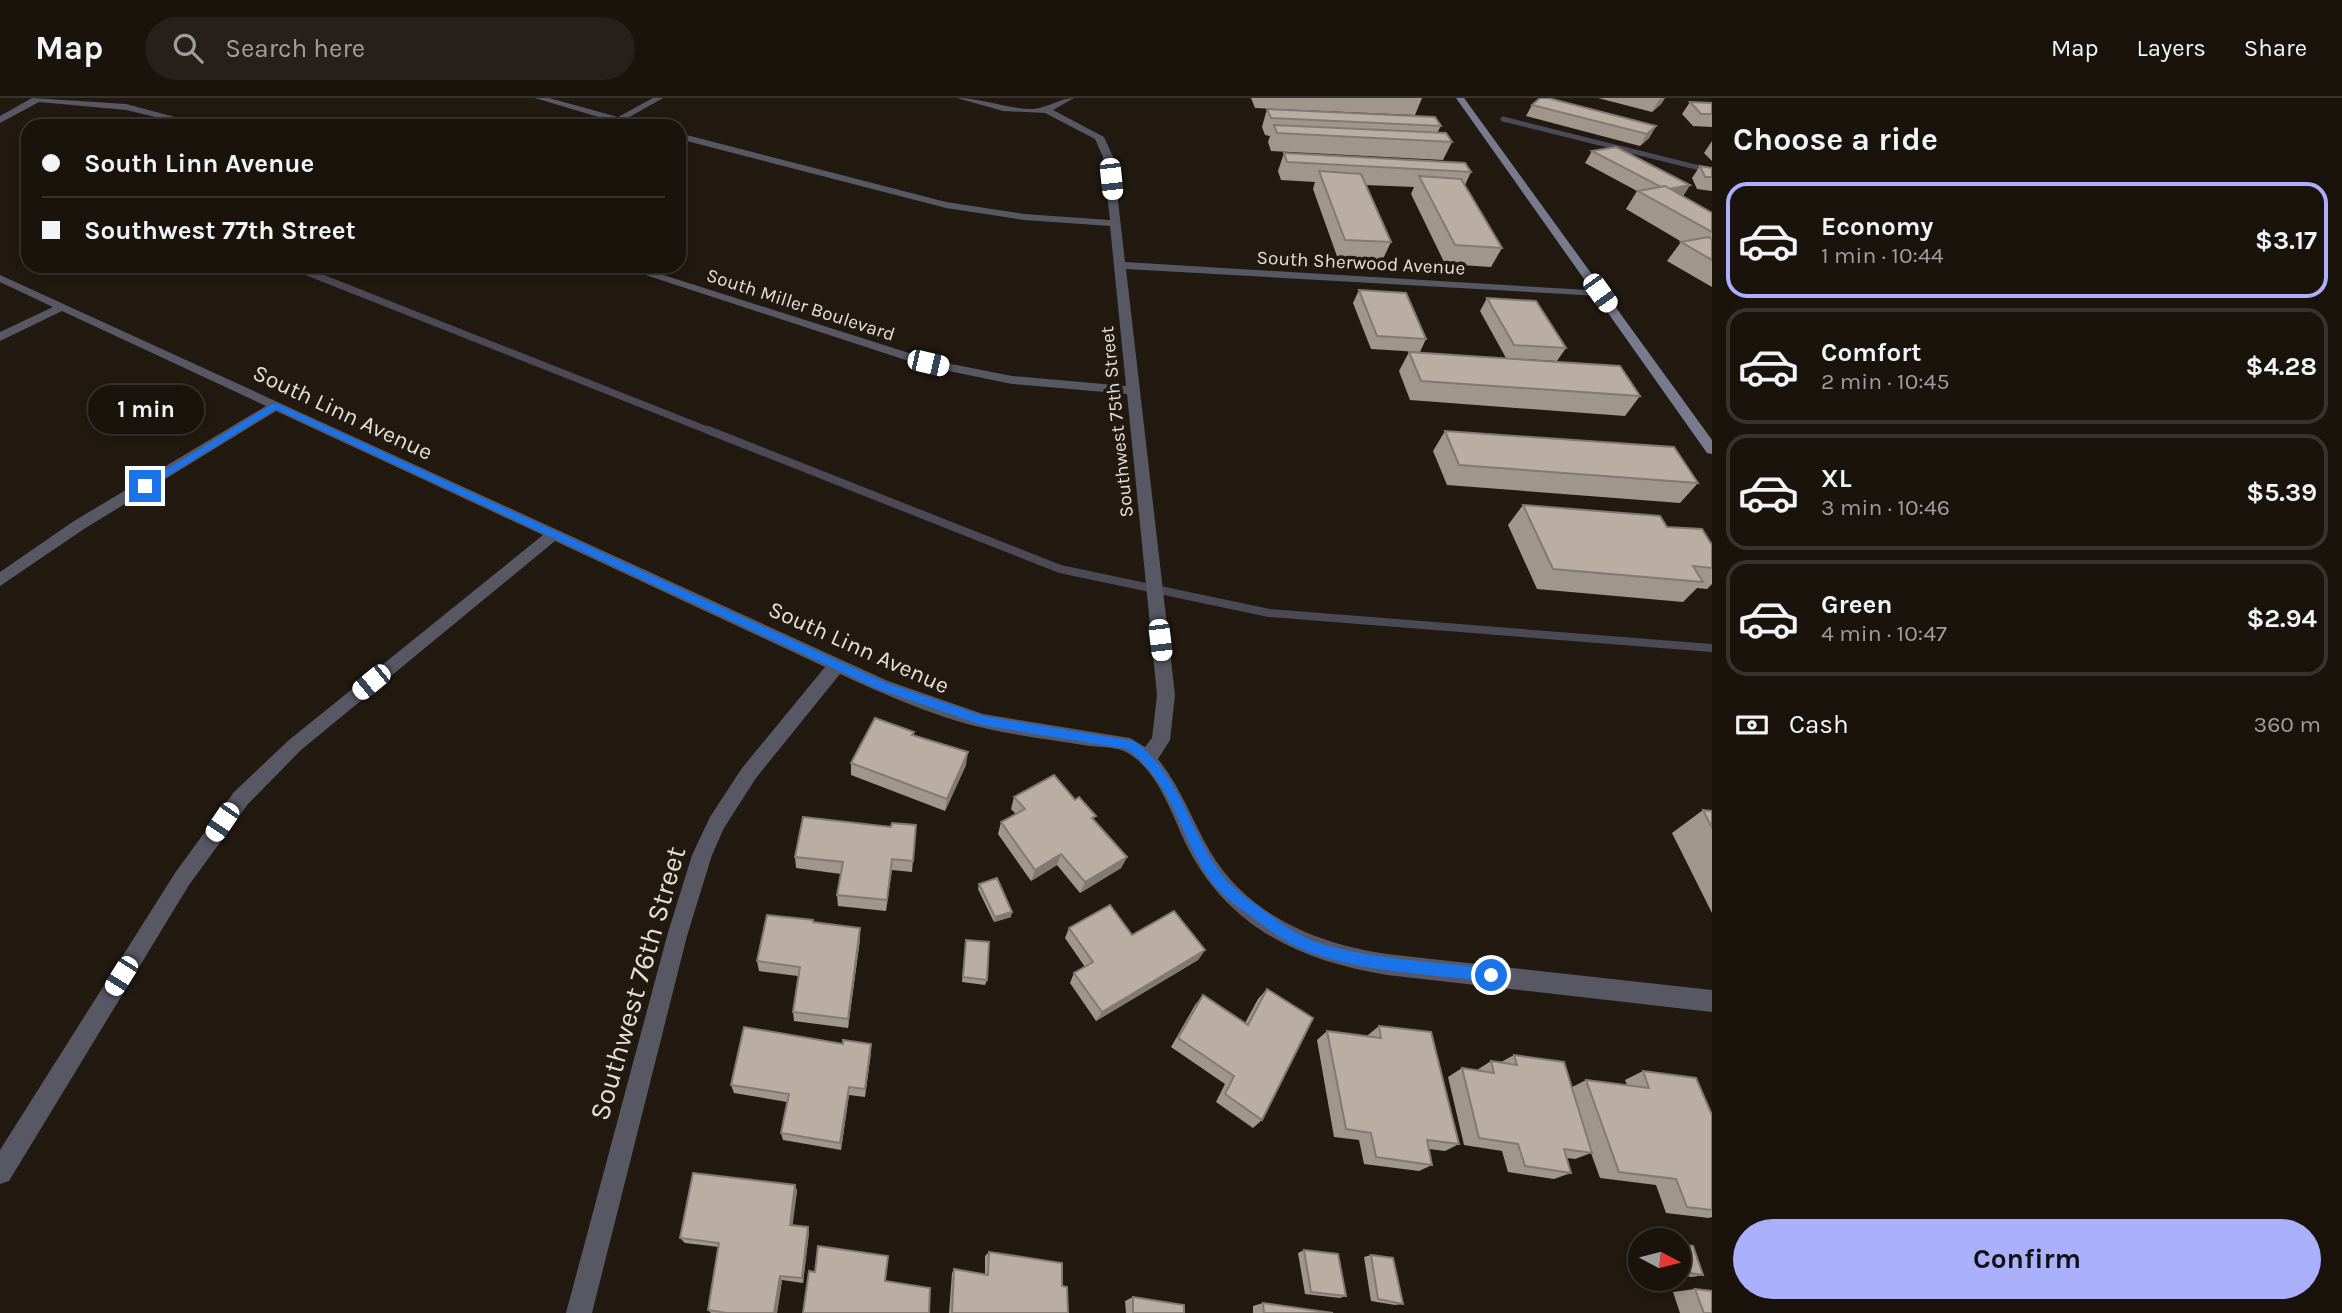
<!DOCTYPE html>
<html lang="en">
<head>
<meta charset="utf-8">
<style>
	:root { --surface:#1a130c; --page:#27201a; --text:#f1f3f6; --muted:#9f9e9d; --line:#38322d; --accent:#aab0fb }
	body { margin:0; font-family:Karla,sans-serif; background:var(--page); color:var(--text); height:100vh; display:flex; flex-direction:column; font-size:26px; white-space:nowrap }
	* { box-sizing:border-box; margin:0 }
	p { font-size:23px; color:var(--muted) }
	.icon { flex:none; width:38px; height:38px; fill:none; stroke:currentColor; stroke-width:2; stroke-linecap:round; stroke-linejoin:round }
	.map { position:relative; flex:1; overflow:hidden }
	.panel { display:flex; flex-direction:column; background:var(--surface); width:630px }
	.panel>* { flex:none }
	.hud { position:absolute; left:21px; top:21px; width:665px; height:154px; border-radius:21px; box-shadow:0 4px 18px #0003,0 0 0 2px var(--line); display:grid; align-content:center; height:154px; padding:0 21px; background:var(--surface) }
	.needle { width:46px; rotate:97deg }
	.buttons { position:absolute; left:1628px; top:1130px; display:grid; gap:14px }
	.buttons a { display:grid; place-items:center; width:63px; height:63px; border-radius:50%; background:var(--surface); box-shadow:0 4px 18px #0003,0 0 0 2px var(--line); font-size:35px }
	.end { position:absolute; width:32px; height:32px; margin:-16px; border:9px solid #1a73e8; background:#fff; box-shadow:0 0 0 4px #fff }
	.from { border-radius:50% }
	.bubble { position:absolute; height:49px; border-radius:24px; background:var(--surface); box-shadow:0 4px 18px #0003,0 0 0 2px var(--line); font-size:23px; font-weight:700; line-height:49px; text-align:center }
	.car { position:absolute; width:21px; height:42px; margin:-21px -10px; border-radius:9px; box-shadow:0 0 5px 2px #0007; background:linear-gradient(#fff 24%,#345 0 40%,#fff 0 76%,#345 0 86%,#fff 0) }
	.hud b { display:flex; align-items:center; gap:24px; height:66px; font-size:26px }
	.hud b+b { border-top:2px solid var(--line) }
	.hud i { width:18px; height:18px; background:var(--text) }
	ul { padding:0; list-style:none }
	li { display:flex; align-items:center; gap:21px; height:116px; margin:0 14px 10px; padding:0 7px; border:4px solid var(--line); border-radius:21px }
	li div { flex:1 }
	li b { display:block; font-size:26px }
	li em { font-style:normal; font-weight:700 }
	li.current { border-color:var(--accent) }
	li>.icon { width:63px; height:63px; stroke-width:1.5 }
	h2 { padding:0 21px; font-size:32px; line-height:84px }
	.pay { display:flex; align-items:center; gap:18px; height:77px; padding:0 21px; font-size:26px }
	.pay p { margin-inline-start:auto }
	.cta { display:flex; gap:14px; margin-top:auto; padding:14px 21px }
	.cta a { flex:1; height:80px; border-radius:42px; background:var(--accent); color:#111; font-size:28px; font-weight:700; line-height:80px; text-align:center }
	header { display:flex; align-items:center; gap:42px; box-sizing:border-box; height:98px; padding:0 35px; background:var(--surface); border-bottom:2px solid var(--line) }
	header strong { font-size:33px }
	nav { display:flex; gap:38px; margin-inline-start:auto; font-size:24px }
	.search { width:490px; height:63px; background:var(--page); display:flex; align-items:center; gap:18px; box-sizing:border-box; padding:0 24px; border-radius:38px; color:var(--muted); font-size:26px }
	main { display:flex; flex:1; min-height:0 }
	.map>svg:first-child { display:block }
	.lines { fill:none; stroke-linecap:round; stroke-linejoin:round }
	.stream-far2 { stroke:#4b4956; stroke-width:5 }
	.stream-far1 { stroke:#4b4956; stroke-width:7 }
	.stream { stroke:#4b4956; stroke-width:8 }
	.street { fill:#575864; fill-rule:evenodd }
	.secondary { fill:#787b8e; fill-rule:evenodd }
	.wall { fill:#a0968c }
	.shaded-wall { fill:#827a72 }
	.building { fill:#baaea3; stroke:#827a72; stroke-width:2 }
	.route { fill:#1a73e8 }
	.labels { text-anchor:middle; stroke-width:7; stroke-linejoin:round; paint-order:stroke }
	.far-street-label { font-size:19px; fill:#e6dfd9; stroke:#221910 }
	.street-label { font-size:23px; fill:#e6dfd9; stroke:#221910 }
	.near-street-label { font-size:28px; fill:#e6dfd9; stroke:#221910 }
</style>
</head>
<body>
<header>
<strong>Map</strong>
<div class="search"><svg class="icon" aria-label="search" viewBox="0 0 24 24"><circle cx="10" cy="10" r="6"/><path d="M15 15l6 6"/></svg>Search here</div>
<nav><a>Map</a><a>Layers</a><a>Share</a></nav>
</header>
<main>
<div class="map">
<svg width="1712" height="1215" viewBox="0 0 1712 1215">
	<rect width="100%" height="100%" fill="#221910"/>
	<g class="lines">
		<polyline class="stream-far2" points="1503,21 1712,73"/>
		<polyline class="stream-far1" points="292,168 712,334"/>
		<polyline class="stream" points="708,332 1060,471 1269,515 1712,550"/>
		<g class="street">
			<polygon points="32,0 126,6 209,28 193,28 126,12 39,4 0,25 0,18"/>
			<polygon points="535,0 549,0 618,19 653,0 663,0 626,21 647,28 615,24"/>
			<path d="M957,0C982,0 1007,11 1033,11C1048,10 1060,0 1074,0L1053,12L1104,39L1113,59L1125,164L1604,193L1606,195L1600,198L1126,171L1175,597L1170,642L1158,661C1181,689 1192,723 1211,755C1249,818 1318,846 1387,856L1712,892V914L1387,877C1298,863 1224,827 1184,742C1171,713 1156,670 1126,654C1116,649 1100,649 1089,648C1054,642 1018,638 984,630C938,620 883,596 840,576L756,680L724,730L712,757L687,838L592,1215H566L667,838L692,757L710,719L742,670L825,569L555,443L301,652L248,706L189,787L9,1083L0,1086V1052L175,775L234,694L289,642L543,437L276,313L84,431L0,488V474L74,423L266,308L62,213L0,243V234L53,209L0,184V177L888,583L983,616L1130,640L1145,649L1152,640L1157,597L1127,296L1012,286L924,268L618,168H635L931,262L1012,278L1126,288L1110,128L1024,122L946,110L679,41V35L946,104L1024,116L1110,122L1103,59L1095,41L1045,15L1003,13Z"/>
		</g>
		<polygon class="secondary" points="1456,0 1464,0 1712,342 1712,356 1707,355"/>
	</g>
	<g class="wall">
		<polygon points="1251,0 1422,0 1415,17 1255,10"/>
		<polygon points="1598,0 1665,0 1661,6 1652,14"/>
		<polygon points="1690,4 1712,5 1712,29 1693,28 1682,16"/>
		<polygon points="1532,7 1656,28 1649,40 1640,48 1526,18"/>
		<polygon points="1267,11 1441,28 1437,35 1452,44 1443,62 1271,53 1268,44 1270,38 1265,37 1262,29"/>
		<polygon points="1712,43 1712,63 1704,55"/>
		<polygon points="1592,53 1690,87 1683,98 1712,115 1712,189 1667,163 1681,144 1682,144 1626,111 1637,93 1585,65"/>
		<polygon points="1284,55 1471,74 1465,87 1502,150 1491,169 1445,166 1411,96 1414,89 1365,87 1391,144 1382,163 1338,161 1313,91 1315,84 1281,82 1278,73"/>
		<polygon points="1700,68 1712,70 1712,93 1697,91 1692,80"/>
		<polygon points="1359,192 1426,241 1420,254 1371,251 1353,205"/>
		<polygon points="1487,200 1566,250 1557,263 1506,260 1480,213"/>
		<polygon points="1409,254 1640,298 1625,318 1410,302 1399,273"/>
		<polygon points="1445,333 1698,385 1680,405 1447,387 1433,353"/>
		<polygon points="1523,407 1667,429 1712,447 1712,486 1707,491 1697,490 1683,504 1537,491 1508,427"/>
		<polygon points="914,634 914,638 966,667 945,713 851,677 851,665"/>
		<polygon points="1014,699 1094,722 1127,759 1121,770 1080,795 1057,767 1031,783 998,736 1001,724 1016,716 1011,711"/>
		<polygon points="1703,712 1712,713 1712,815 1672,735"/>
		<polygon points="916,727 912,774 892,772 886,813 838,808 837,797 841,776 796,770 795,759 891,729"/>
		<polygon points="979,786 1011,819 994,824 978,791"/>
		<polygon points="813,825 860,830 860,841 848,930 794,923 793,914 798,878 759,873 757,863"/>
		<polygon points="1069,830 1132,837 1205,852 1198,862 1096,923 1070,885 1074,875 1085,869 1065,840"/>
		<polygon points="966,842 987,882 985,887 962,884"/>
		<polygon points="1267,891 1262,1022 1253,1030 1216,1004 1225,986 1171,949 1195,907 1203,897 1245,925 1258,901"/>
		<polygon points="1379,928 1459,1046 1445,1053 1429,1051 1432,1067 1419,1073 1364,1066 1359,1042 1334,1039 1317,942 1327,933 1368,938 1368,937"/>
		<polygon points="871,955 865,999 849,997 841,1052 783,1042 781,1035 787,1004 734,995 731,987"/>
		<polygon points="1514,957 1572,989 1586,982 1627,987 1625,982 1643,973 1712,1017 1712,1119 1709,1120 1666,1115 1656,1087 1600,1080 1591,1055 1575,1061 1567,1060 1571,1075 1554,1081 1508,1074 1502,1053 1464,1047 1448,979 1462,970 1477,972 1491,963 1501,964"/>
		<polygon points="795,1087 797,1093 792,1127 809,1134 803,1185 782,1182 777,1215 711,1215 708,1212 719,1149 685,1145 680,1140"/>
		<polygon points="1678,1146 1703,1177 1692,1179 1678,1177"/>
		<polygon points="1304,1152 1346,1198 1340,1200 1305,1196 1298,1155"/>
		<polygon points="989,1154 1062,1188 1068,1215 949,1215 952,1175 954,1171 985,1176 985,1158"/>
		<polygon points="1371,1157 1403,1206 1395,1207 1371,1203 1364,1159"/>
		<polygon points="1695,1191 1712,1215 1680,1215 1673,1194"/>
		<polygon points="1133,1199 1184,1215 1126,1215 1125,1203"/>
		<polygon points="1263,1205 1333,1215 1253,1215 1253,1208"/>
	</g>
	<g class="shaded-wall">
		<polygon points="1662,0 1665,0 1661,6 1652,14 1659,2"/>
		<polygon points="1656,28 1649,40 1640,48 1647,36"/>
		<polygon points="1690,87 1682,100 1665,91"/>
		<polygon points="968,654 966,667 945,713 947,701"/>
		<polygon points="1061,756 1057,767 1031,783 1035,772"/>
		<polygon points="1127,759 1121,770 1080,795 1085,784"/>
		<polygon points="1012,814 1011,819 994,824 995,819"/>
		<polygon points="860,830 860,841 848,930 848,921"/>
		<polygon points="1205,852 1198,862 1096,923 1102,914"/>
		<polygon points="849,989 849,997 841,1052 840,1045"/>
		<polygon points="795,1087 797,1093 792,1132 790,1127"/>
		<polygon points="808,1129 809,1134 803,1185 802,1180"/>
		<polygon points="780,1178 782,1182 777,1215 774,1215"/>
	</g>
	<g class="building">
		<polygon points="1540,0 1548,0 1656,28 1647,36 1532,7"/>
		<polygon points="1690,4 1712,5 1712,16 1701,16"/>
		<polygon points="1267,11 1435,19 1441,28 1271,20"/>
		<polygon points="1274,27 1446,35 1452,44 1277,35"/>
		<polygon points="1616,49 1690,87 1669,91 1665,88 1661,89 1592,53"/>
		<polygon points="1284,55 1465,65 1471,74 1287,64"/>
		<polygon points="1700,68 1712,70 1712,79 1705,79"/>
		<polygon points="1319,73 1361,76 1391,144 1345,142"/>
		<polygon points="1419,78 1461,81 1502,150 1455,147"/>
		<polygon points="1665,88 1712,115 1712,134 1638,93"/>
		<polygon points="1708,139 1712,141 1712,162 1681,144"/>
		<polygon points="1359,192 1406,195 1426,241 1377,238"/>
		<polygon points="1487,200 1536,203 1566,250 1514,247"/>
		<polygon points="1409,254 1620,268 1640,298 1421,283"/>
		<polygon points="1445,333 1674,349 1698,385 1459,367"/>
		<polygon points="1523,407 1660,418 1667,429 1702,431 1712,447 1712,470 1693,468 1703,484 1553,471"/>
		<polygon points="875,620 914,634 912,637 968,654 947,701 851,665"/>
		<polygon points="1054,677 1075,702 1079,699 1096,718 1092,720 1127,759 1085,784 1061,756 1035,772 1001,724 1025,711 1014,699"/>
		<polygon points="1703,712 1712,713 1712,730"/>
		<polygon points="803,719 891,729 892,725 916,727 913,763 892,761 887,802 837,797 843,764 795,759"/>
		<polygon points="997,780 1012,814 995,819 979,786"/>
		<polygon points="1110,807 1132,837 1174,813 1205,852 1102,914 1074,875 1093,864 1069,830"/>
		<polygon points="767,817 813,822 813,824 860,830 848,921 793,914 800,869 757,863"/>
		<polygon points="966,842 989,844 987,882 963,879"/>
		<polygon points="1267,891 1313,920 1262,1022 1225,996 1234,978 1178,940 1203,897 1248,927"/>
		<polygon points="1379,928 1431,934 1459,1046 1427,1042 1432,1067 1376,1059 1371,1035 1346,1031 1327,933 1381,940"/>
		<polygon points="744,929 843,946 843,942 871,946 865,991 849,989 840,1045 781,1035 789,996 731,987"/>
		<polygon points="1514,957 1564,964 1592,1055 1564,1051 1571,1075 1525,1068 1518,1046 1479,1040 1462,970 1494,975 1491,963 1517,967"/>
		<polygon points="1643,973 1696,980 1712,1017 1712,1112 1687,1109 1676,1081 1619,1074 1586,982 1649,990"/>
		<polygon points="693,1075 795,1087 790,1127 808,1129 802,1180 780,1178 774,1215 727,1215 708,1212 719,1145 680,1140"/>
		<polygon points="1678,1146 1693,1148 1703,1177 1683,1174 1678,1161"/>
		<polygon points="818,1148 888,1158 885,1183 930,1190 929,1215 803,1215 809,1173 815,1174"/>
		<polygon points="1304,1152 1338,1156 1346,1198 1311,1194"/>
		<polygon points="989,1154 1062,1165 1062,1188 1067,1189 1068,1215 952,1215 954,1171 988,1177"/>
		<polygon points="1371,1157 1393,1160 1403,1206 1378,1201"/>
		<polygon points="1695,1191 1712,1193 1712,1215 1704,1215"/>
		<polygon points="1133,1199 1184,1207 1184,1215 1133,1215"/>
		<polygon points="1263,1205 1333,1215 1264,1215"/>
	</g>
	<path class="route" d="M272,306H278L886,585L983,618L1134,643C1177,674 1187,724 1215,767C1225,784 1241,796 1257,808C1276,821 1294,836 1316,844C1371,862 1434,863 1491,871L1496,873V882L1491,884C1433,876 1368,875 1312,855C1288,847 1268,831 1248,816C1232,805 1217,793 1206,776C1179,733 1170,682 1127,651L982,627L878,591L276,311L148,390L140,388Z"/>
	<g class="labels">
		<g class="far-street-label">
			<text transform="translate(1361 164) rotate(3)" y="7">South Sherwood Avenue</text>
			<text transform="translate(801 206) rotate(18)" y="7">South Miller Boulevard</text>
			<text transform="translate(1116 324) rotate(-96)" y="7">Southwest 75th Street</text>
		</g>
		<g class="street-label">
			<text transform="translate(343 314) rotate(25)" y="8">South Linn Avenue</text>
			<text transform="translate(859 549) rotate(24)" y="8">South Linn Avenue</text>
		</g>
		<g class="near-street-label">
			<text transform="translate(637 885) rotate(-74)" y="10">Southwest 76th Street</text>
		</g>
	</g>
</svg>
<div class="buttons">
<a><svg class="needle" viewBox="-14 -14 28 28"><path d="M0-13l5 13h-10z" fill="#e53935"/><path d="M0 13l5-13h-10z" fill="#9f9e9d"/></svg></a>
</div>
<i class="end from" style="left:1491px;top:877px"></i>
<i class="end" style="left:145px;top:388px"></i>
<div class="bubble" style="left:88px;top:287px;width:116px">1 min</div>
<i class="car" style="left:1111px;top:81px;rotate:174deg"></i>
<i class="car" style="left:1600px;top:195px;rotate:144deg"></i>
<i class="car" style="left:928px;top:265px;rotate:103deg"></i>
<i class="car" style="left:1160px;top:542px;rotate:173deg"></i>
<i class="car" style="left:371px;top:584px;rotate:231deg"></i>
<i class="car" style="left:222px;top:724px;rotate:214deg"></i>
<i class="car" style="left:121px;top:878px;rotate:212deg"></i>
<div class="hud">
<b><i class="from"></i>South Linn Avenue</b>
<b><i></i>Southwest 77th Street</b>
</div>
</div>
<section class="panel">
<h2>Choose a ride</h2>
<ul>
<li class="current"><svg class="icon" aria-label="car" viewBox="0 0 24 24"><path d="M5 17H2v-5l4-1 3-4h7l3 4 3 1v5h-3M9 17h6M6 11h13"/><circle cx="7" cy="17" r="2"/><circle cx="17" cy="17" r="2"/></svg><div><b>Economy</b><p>1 min · 10:44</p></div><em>$3.17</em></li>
<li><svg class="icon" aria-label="car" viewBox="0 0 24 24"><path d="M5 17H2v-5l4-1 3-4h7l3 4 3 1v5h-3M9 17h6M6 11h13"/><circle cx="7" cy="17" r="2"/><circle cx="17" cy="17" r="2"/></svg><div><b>Comfort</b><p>2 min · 10:45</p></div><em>$4.28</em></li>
<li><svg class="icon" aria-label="car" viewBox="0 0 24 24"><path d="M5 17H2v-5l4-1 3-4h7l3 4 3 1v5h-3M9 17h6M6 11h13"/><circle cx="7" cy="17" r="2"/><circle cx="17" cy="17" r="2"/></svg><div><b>XL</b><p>3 min · 10:46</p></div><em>$5.39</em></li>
<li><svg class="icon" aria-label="car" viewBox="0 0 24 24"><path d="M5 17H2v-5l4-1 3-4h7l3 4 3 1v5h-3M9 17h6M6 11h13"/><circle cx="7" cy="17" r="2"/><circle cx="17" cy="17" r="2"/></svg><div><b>Green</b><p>4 min · 10:47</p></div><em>$2.94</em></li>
</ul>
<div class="pay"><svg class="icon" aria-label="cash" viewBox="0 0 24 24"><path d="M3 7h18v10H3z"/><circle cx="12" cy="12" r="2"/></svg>Cash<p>360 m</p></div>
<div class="cta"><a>Confirm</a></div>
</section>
</main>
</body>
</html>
